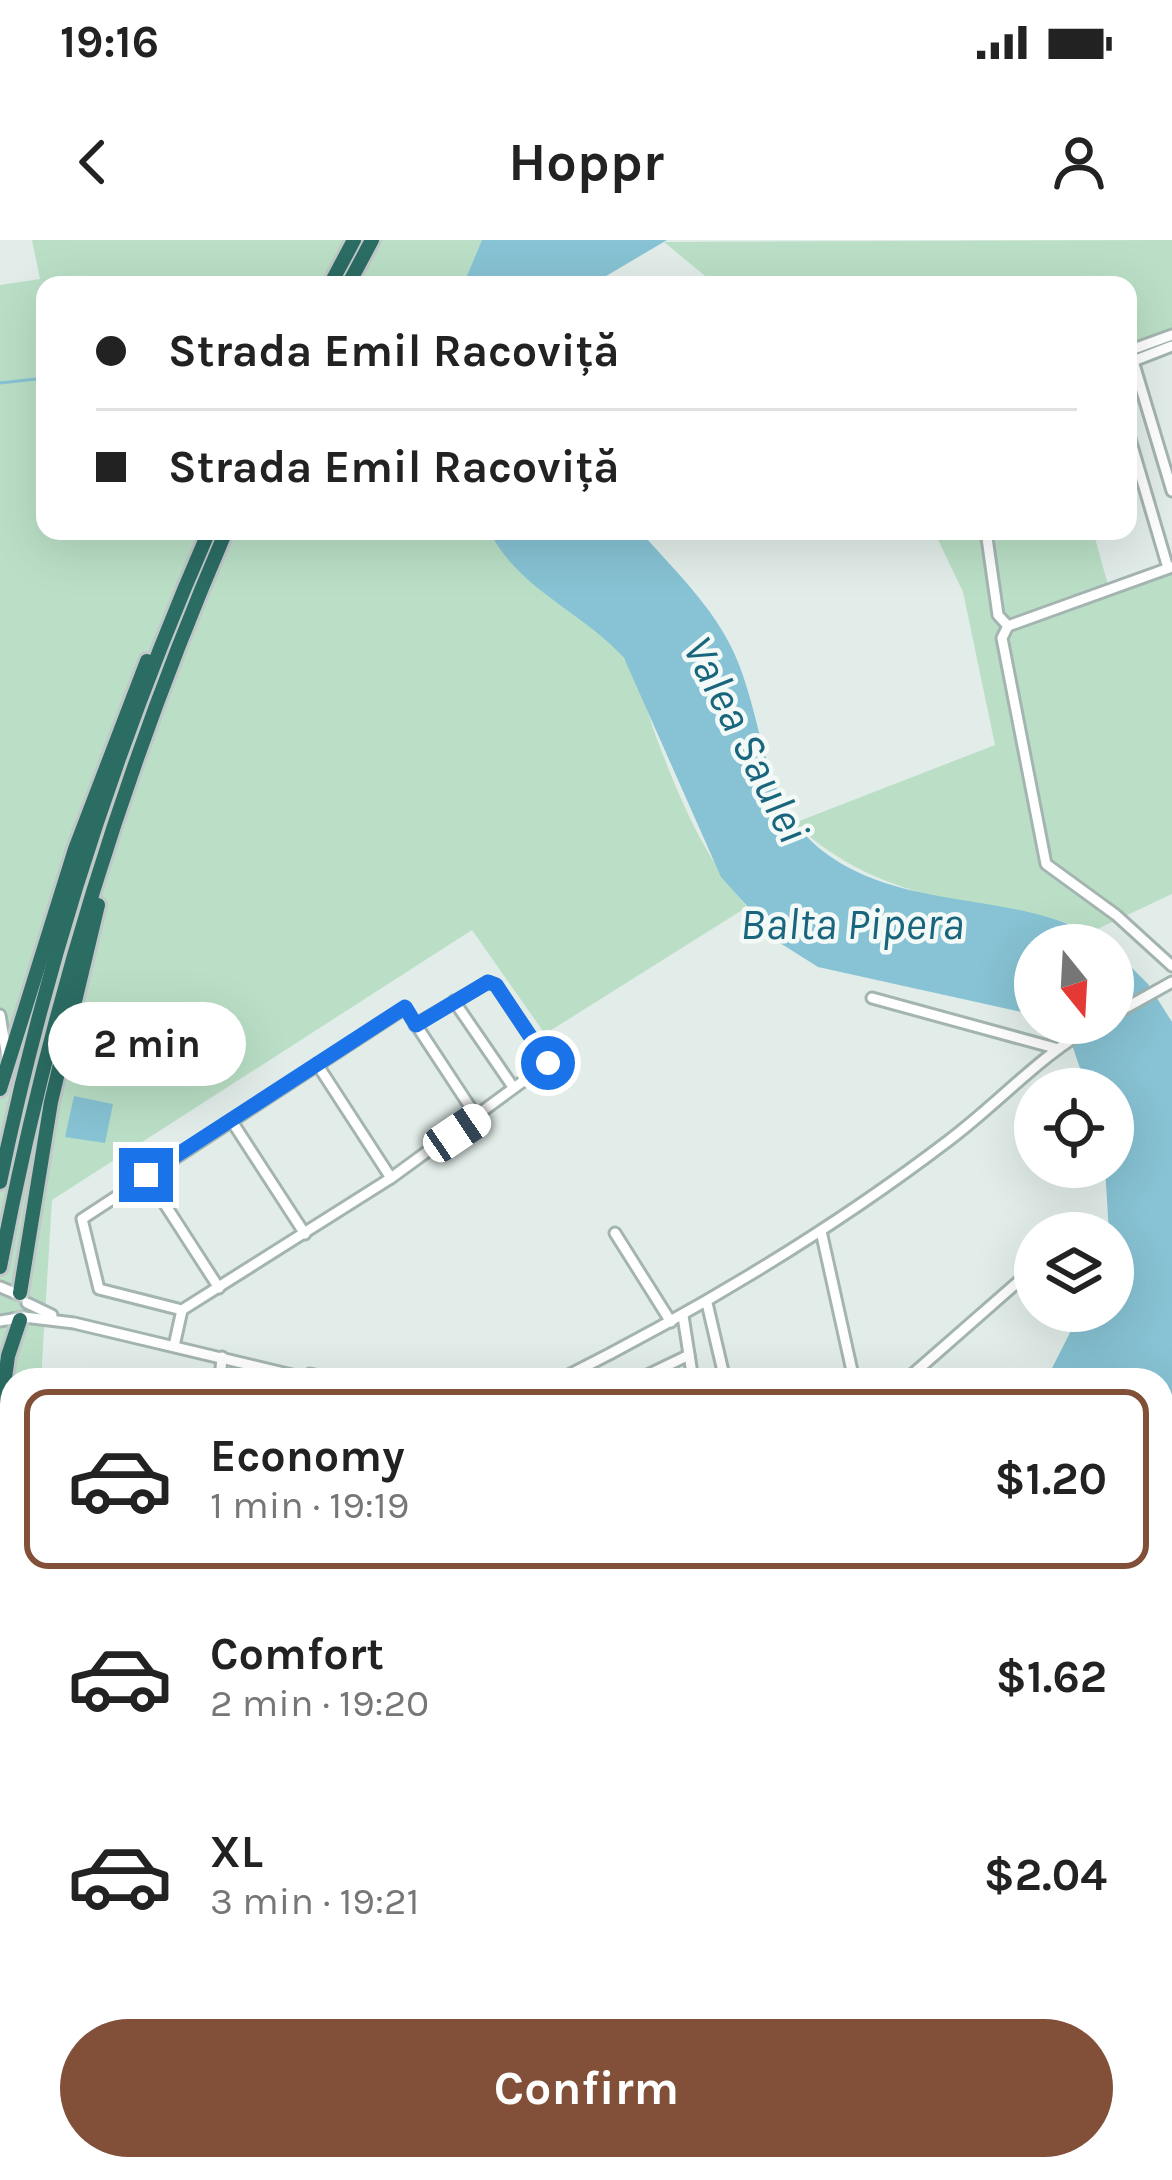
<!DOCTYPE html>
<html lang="en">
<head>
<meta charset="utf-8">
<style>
	:root { --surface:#fff; --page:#f2f2f2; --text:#222; --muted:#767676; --line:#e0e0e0; --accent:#825039 }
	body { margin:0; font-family:Karla,sans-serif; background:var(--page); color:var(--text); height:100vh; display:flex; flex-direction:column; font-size:45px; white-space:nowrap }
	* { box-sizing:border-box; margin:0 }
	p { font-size:39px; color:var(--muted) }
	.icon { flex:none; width:66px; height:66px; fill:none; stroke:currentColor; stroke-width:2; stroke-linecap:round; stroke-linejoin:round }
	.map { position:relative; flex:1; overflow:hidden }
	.side { position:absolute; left:0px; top:1128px; width:1173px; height:813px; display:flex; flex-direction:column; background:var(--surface); border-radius:36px 36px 0 0; box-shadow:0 12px 48px #0002 }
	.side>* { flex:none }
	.top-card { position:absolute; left:36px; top:36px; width:1101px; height:264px; border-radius:24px; box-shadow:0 12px 48px #0002; display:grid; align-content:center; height:264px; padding:0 60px; background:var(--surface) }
	.needle { width:78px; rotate:162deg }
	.buttons { position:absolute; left:1014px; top:684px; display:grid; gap:24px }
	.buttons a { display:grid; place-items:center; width:120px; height:120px; border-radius:50%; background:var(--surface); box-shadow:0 12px 48px #0002; font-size:60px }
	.end { position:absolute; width:54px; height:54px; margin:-27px; border:15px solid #1a73e8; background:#fff; box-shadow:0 0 0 6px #fff }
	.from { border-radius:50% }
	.bubble { position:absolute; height:84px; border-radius:42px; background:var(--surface); box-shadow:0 12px 48px #0002; font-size:39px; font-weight:700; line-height:84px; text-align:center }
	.car { position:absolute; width:36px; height:72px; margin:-36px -18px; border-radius:15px; box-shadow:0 0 9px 3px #0007; background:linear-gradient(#fff 24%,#345 0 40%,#fff 0 76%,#345 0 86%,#fff 0) }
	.top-card b { display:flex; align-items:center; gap:42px; height:114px; font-size:45px }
	.top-card b+b { border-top:3px solid var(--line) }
	.top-card i { width:30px; height:30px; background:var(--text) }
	ul { padding:21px 0 0; list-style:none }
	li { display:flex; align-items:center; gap:36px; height:180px; margin:0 24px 18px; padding:0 36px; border:6px solid transparent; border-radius:24px }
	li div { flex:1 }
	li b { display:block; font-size:45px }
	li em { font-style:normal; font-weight:700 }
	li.on { border-color:var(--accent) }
	li>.icon { width:108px; height:108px; stroke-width:1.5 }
	.action { display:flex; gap:24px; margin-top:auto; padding:24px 60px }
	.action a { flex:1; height:138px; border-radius:72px; background:var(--accent); color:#fff; font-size:48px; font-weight:700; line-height:138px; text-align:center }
	.status { display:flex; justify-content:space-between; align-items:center; height:84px; padding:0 60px; background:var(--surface); direction:ltr }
	.status svg { height:33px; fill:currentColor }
	header { display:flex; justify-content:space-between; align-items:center; height:156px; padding:0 60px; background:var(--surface); font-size:54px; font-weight:700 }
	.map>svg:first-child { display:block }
	.green { fill:#badfc6 }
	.water { fill:#87c3d4 }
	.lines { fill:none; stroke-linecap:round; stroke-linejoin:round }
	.stream { stroke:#87c3d4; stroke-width:3 }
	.minor-casing { stroke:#a4b5b1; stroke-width:15 }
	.highway-casing { stroke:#c1c9c8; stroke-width:20 }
	.minor { stroke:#fff; stroke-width:9 }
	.highway { stroke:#2b6c63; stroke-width:14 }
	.route { stroke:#1a73e8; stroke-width:15 }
	.labels { text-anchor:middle; stroke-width:9; stroke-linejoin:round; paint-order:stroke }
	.water-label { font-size:45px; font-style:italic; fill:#18657d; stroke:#f2f9f6 }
</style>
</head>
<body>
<div class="status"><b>19:16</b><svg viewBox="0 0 49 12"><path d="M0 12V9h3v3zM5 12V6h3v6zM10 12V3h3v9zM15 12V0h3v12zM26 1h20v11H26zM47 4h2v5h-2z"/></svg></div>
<header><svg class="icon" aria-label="back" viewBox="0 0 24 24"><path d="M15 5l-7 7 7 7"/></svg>Hoppr<svg class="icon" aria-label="person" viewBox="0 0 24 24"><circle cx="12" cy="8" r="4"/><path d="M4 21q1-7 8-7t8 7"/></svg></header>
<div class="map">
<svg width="1172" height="1940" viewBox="0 0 1172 1940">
	<rect width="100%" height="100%" fill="#e2ede9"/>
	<g class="green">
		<path d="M32,0H482L463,45H45V291H489C519,350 582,366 621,415C641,439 646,470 657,499C679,558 705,619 747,667L545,794L472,690L52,960L41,1140H12V1929H471L476,1940H0V45L40,39Z"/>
		<polygon points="1172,0 1172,95 1128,111 1128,45 716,45 664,2"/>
		<path d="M934,291H1093L1110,352L1172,330V654L1089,693C1045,669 1000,671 953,661C891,647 840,626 794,583L995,505L963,352Z"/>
		<polygon points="620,1929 758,1929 758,1940 633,1940"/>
	</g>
	<g class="water">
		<polygon points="482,0 667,0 591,45 463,45"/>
		<path d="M489,291H640C673,329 714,367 735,415C766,485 760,569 831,617C914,674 1027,649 1109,705H1035V775L818,727L780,703L721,637L624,418C582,371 519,350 489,291Z"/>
		<polygon points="1113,709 1148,744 1172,782 1172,1180 1161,1183 1161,1140 1046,1140 1081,1071 1113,1071 1113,993 1109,993 1105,927 1113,927 1113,849 1087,849 1067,790 1057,783 1113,783"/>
		<polygon points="74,856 113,864 105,903 65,897"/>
	</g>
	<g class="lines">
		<polyline class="stream" points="0,143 45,138"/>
		<defs>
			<g id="minor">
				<polyline points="1128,111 1172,95"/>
				<polyline points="1133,121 1172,251"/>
				<polyline points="1128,123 1172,106"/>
				<polyline points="1128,192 1168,328"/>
				<polyline points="986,291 998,375 1008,386"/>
				<polyline points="1172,327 1008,386 1002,398 1046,624 1116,675 1172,726"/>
				<polyline points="872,758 1055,808"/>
				<polyline points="454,761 513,847"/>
				<polyline points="0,775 7,817"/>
				<polyline points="1113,775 1172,742"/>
				<polyline points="317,824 391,938"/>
				<polyline points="231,880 305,994"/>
				<polyline points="146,935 219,1048"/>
				<polyline points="821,991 854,1140"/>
				<polyline points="615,993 671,1082"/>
				<polyline points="0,1047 22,1056"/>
				<polyline points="27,1063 52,1075"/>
				<polyline points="707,1063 725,1140"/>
				<polyline points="182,1070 99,1049 82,979 405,768 478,879"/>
				<polyline points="683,1076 693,1140"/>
				<polyline points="0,1081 24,1077 74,1083 313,1140"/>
				<polyline points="174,1106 182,1070 391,938 548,823 496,745 488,742 415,785"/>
				<polyline points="310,1134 338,1140"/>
				<polyline points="220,1140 222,1117"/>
				<path d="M559,1140C696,1071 826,994 948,901C1000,862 1041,814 1098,783"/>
				<polyline points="637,1140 689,1115"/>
				<polyline points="906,1140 1035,1027"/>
				<polyline points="1161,1333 1172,1335"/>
				<polyline points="1161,1556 1172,1557"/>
				<polyline points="1161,1898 1172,1898"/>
				<polyline points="791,1929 792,1940"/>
				<polyline points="842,1929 843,1940"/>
				<polyline points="954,1929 955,1940"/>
				<polyline points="1033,1929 1033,1940"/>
				<polyline points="1066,1929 1066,1940"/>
				<polyline points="1113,1929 1113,1940"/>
				<polyline points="1148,1929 1148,1940"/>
			</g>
			<g id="highway">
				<polyline points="330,45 354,0"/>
				<polyline points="348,45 372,0"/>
				<polyline points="0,849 75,609 147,421"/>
				<path d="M0,942C46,719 118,500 209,291"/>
				<path d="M0,1027C48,773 124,528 226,291"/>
				<polyline points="20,1053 51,862 98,665"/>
				<polyline points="0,1174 8,1116 20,1080"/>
			</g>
		</defs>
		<use href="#minor" class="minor-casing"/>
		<use href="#highway" class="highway-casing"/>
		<use href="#minor" class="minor"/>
		<use href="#highway" class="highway"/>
	</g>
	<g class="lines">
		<polyline class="route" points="146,935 405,767 416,785 488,742 496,745 548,823"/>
	</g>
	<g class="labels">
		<g class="water-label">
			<text transform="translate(747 499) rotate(63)" y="16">Valea Saulei</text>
			<text x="852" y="699">Balta Pipera</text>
		</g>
	</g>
</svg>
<div class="buttons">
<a><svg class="needle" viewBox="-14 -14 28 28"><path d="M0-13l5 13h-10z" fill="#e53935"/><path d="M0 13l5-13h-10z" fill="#767676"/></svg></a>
<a><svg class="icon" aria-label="locate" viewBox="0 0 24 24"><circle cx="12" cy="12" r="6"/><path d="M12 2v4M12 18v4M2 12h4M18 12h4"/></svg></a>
<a><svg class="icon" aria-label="layers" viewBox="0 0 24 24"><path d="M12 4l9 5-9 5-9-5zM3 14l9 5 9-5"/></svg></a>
</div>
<i class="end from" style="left:548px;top:823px"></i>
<i class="end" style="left:146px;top:935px"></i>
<div class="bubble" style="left:48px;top:762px;width:198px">2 min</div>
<i class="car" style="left:457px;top:893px;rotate:56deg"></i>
<div class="top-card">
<b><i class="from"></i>Strada Emil Racoviță</b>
<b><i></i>Strada Emil Racoviță</b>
</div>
<section class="side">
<ul>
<li class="on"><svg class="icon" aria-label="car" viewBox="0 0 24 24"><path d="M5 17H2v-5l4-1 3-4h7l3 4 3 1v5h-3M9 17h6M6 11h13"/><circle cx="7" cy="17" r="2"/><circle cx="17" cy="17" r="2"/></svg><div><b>Economy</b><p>1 min · 19:19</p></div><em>$1.20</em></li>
<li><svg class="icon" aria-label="car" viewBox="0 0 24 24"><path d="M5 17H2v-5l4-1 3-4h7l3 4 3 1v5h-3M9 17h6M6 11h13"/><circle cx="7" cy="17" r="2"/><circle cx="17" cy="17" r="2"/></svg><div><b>Comfort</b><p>2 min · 19:20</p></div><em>$1.62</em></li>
<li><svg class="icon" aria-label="car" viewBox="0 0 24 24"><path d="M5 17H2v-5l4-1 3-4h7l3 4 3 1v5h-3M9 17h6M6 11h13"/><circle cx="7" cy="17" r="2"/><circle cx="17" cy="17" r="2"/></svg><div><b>XL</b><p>3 min · 19:21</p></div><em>$2.04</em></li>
</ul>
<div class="action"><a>Confirm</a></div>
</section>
</div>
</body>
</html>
